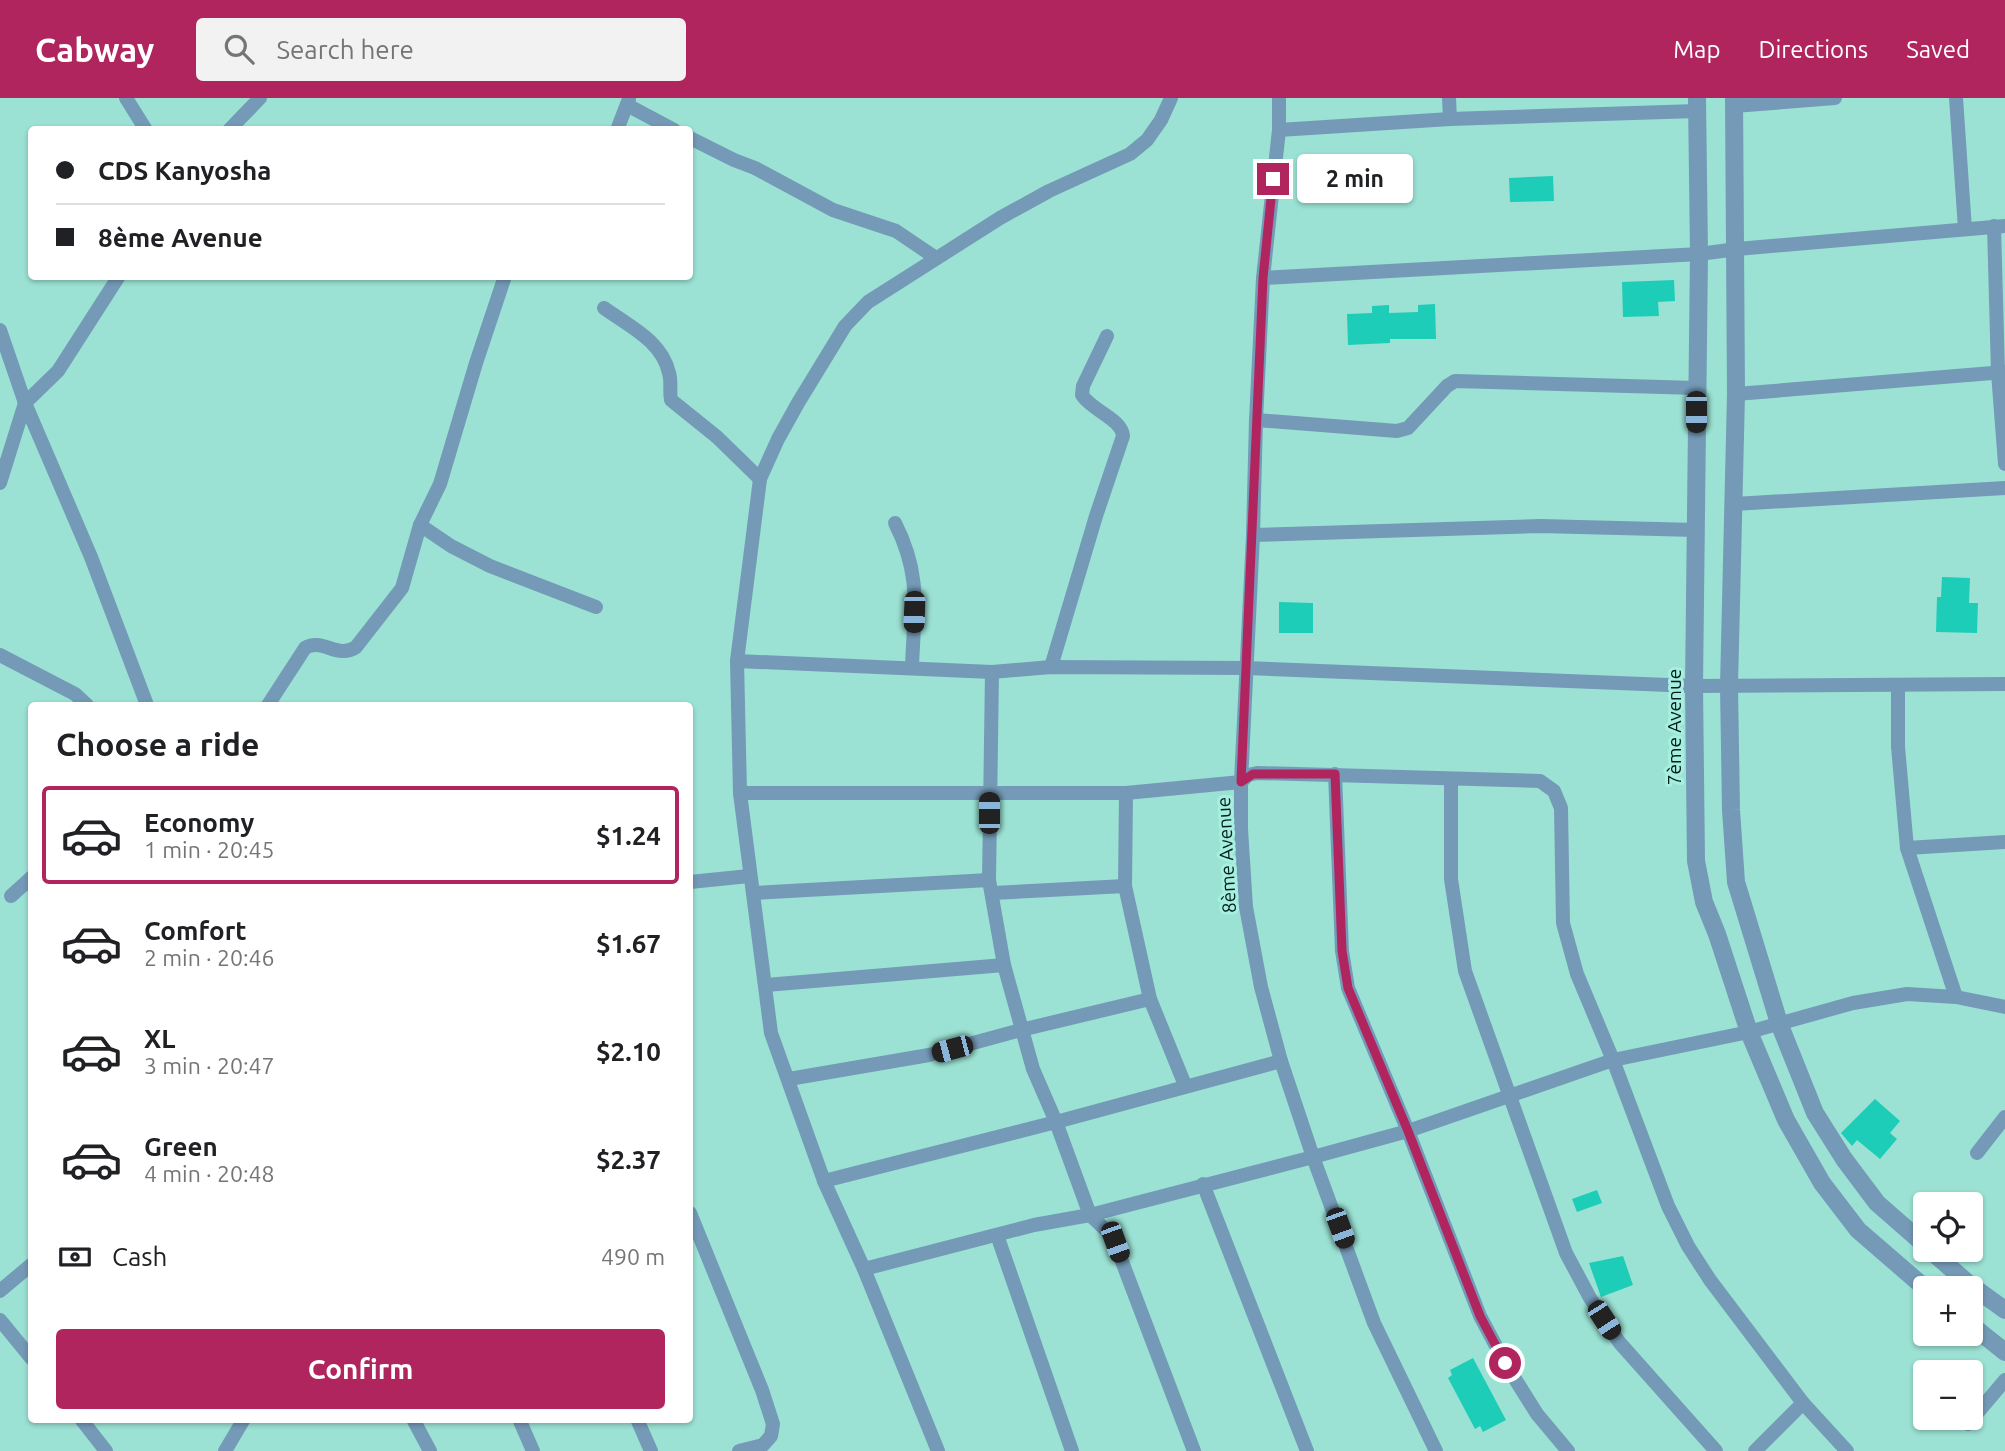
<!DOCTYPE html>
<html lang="en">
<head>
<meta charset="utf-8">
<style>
	:root { --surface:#fff; --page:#f2f2f2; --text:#202124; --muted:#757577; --line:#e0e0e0; --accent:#b1255f }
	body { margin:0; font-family:Ubuntu,sans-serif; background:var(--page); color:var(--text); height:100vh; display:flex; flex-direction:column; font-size:26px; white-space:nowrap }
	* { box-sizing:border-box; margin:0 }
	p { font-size:23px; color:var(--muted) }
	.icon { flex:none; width:38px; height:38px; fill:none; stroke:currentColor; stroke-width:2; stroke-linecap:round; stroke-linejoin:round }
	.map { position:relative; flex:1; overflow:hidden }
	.side { position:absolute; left:28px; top:604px; width:665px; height:721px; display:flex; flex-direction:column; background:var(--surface); border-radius:7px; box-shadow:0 2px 5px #0004 }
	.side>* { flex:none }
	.hud { position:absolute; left:28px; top:28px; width:665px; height:154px; border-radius:7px; box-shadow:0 2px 5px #0004; display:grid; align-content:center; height:154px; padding:0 28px; background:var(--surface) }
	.tools { position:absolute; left:1913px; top:1094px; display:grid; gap:14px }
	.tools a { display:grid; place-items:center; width:70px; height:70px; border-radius:7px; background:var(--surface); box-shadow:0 2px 5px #0004; font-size:35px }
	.end { position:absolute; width:32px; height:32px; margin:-16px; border:9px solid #b1255f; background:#fff; box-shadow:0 0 0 4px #fff }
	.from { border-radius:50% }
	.bubble { position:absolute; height:49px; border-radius:7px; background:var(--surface); box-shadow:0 2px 5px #0004; font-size:23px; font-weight:700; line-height:49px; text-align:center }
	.car { position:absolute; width:21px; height:42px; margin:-21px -10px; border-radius:9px; box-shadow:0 0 5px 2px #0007; background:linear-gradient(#222 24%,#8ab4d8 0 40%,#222 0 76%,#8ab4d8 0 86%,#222 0) }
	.hud b { display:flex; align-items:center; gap:24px; height:66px; font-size:26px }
	.hud b+b { border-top:2px solid var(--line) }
	.hud i { width:18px; height:18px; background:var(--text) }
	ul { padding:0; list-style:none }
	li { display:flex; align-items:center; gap:21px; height:98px; margin:0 14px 10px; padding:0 14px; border:4px solid transparent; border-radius:7px }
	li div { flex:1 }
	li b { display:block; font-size:26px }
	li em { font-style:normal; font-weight:700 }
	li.on { border-color:var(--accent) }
	li>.icon { width:63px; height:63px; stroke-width:1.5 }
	h2 { padding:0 28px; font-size:32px; line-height:84px }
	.pay { display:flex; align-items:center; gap:18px; height:77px; padding:0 28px; font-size:26px }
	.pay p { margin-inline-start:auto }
	.action { display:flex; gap:14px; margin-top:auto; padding:14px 28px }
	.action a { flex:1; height:80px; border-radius:7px; background:var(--accent); color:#fff; font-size:28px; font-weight:700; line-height:80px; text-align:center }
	header { display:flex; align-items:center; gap:42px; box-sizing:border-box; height:98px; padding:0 35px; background:var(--accent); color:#fff }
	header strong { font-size:33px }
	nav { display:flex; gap:38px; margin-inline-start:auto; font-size:24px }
	.search { width:490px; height:63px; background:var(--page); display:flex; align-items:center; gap:18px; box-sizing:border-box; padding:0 24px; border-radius:7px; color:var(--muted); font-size:26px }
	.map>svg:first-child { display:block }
	.building { fill:#1ecdb7 }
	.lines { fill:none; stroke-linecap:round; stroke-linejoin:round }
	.minor { stroke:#749ab7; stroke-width:14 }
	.tertiary { stroke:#749ab7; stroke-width:18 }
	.route { stroke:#b1255f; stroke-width:9 }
	.labels { text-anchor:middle; stroke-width:6; stroke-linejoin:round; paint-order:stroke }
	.street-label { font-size:19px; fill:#011e1a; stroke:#a7efe1 }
</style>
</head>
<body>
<header>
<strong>Cabway</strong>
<div class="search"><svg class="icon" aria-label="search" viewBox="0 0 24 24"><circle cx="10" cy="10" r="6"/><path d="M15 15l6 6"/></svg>Search here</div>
<nav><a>Map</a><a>Directions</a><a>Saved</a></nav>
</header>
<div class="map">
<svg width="2005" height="1353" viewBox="0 0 2005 1353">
	<rect width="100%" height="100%" fill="#9be2d4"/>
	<g class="building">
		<polygon points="1553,78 1554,103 1510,104 1509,80"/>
		<polygon points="1674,182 1675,203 1658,204 1659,218 1623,219 1622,184"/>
		<polygon points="1435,206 1436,241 1390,241 1390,245 1348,247 1347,216 1372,215 1372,208 1389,207 1389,215 1418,214 1418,207"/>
		<polygon points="1942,479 1970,480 1969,505 1978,505 1977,535 1936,534 1937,499 1941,499"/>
		<polygon points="1279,504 1313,505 1313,535 1279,535"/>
		<polygon points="1875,1001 1900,1023 1890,1035 1897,1041 1880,1061 1857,1042 1852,1048 1841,1035"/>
		<polygon points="1597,1092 1602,1105 1577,1114 1572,1101"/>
		<polygon points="1623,1158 1633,1187 1601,1199 1589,1165"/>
		<polygon points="1473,1260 1506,1322 1483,1334 1480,1328 1475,1331 1448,1280 1452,1277 1450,1272"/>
	</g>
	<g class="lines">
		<g class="minor">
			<polyline points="126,0 146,32"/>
			<polyline points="1279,0 1279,32 1263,180 1256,322 1253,437 1241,684 1241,731 1246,809 1261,889 1281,963 1313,1059 1374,1225 1436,1353"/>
			<polyline points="1449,0 1450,21"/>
			<polyline points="1956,0 1965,131"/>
			<polyline points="627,7 674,32"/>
			<polyline points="1734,8 1835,0"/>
			<polyline points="229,32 260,0"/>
			<polyline points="617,32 629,1"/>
			<polyline points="1279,32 1450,21 1697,13"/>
			<polyline points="690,40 734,62 755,70 833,112 896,133 936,160"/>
			<polyline points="1994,128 1998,275 2005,366"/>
			<polyline points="1263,180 1699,156 1737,151 2005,128"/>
			<path d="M604,210C629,228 662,243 669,275C672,284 669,292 671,302L717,339L760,381"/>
			<polyline points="0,232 25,305 91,459 147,607"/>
			<polyline points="1736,296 2005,274"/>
			<polyline points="1256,322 1397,333 1408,330 1447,288 1455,283 1696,290"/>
			<polyline points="0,385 25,305 58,273 119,178"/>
			<polyline points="1734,406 2005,390"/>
			<path d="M895,425C922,478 914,512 912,569"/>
			<polyline points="420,427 451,448 490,468 596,509"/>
			<polyline points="1253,437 1540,428 1696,432"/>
			<polyline points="0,557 75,596 87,607"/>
			<polyline points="737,563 992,574 1051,569 1246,570 1694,588 2005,586"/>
			<path d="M1051,569L1096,418L1123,338C1122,321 1091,312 1082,297L1083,288L1107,238"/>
			<polyline points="992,574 989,782 1004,867 1033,971 1056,1024 1090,1117 1108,1134 1115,1145 1194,1353"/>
			<polyline points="1898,588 1898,649 1907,750 1956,899"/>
			<path d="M268,607L305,550C322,539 338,562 356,549L402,490L420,427L440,386L476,265L505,178"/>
			<polyline points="1335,676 1342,853 1348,890 1408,1033 1480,1218 1505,1265 1537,1316 1568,1353"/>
			<polyline points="1451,681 1451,781 1465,873 1566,1155 1590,1200 1619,1244 1716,1353"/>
			<polyline points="740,695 1126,695 1241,684 1248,677 1257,675 1540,683 1554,693 1561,710 1563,825 1577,876 1613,962 1668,1108 1688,1148 1710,1182 1803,1305 1847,1353"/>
			<polyline points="1126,695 1125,788 1150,901 1185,987"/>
			<polyline points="1907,750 2005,744"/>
			<polyline points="690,784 749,778"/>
			<polyline points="753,795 989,782"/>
			<polyline points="993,795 1125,788"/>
			<polyline points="11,798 32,779"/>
			<polyline points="766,887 1004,867"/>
			<polyline points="789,981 929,957 1021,932 1150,901"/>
			<polyline points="1977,1055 2005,1019"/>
			<polyline points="824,1083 1056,1024 1281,963"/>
			<polyline points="1203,1086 1307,1353"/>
			<polyline points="690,1115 762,1292 773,1326 771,1338 763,1347 739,1353"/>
			<polyline points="997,1137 1072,1353"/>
			<polyline points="864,1171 1034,1127 1090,1117 1313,1059 1408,1033 1613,962 1749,934 1853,905 1907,896 1956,899 2005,909"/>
			<polyline points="0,1193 32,1166"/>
			<polyline points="0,1222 32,1261"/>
			<polyline points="81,1321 106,1353"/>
			<polyline points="413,1321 430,1353"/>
			<polyline points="519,1321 533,1353"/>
			<polyline points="637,1321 651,1353"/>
			<polyline points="1968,1326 2005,1282"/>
			<polyline points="225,1353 244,1321"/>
			<polyline points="938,1353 864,1171 824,1083 771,935 740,695 737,563 760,381 778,341 798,305 845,228 868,204 1000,120 1049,93 1130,56 1147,42 1161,22 1171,0"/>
			<polyline points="1755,1353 1803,1305"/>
		</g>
		<g class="tertiary">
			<polyline points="1697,0 1699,156 1694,588 1696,763 1704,804 1717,836 1749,934 1786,1022 1822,1085 1858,1132 1925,1190"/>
			<polyline points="1734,0 1736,296 1729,588 1731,712 1736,784 1779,925 1815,1015 1844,1061 1877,1105 1925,1147"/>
			<polyline points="1930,1152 1969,1186 2005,1212"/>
			<polyline points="1970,1226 2005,1254"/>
		</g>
	</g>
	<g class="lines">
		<polyline class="route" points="1273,81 1263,180 1241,684 1253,676 1335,676 1342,853 1348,890 1408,1033 1480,1218 1505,1265"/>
	</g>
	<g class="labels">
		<g class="street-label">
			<text transform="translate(1674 629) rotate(-90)" y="7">7ème Avenue</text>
			<text transform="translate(1226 757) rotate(-93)" y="7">8ème Avenue</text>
		</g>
	</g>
</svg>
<div class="tools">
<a><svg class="icon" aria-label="locate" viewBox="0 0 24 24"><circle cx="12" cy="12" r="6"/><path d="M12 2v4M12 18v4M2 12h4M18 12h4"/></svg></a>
<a>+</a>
<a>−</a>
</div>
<i class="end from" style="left:1505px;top:1265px"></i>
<i class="end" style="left:1273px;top:81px"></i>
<div class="bubble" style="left:1297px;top:56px;width:116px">2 min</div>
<i class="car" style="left:1696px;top:314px;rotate:180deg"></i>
<i class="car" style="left:914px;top:514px;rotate:182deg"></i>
<i class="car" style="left:989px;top:715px;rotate:0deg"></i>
<i class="car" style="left:952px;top:951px;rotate:255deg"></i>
<i class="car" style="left:1340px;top:1130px;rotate:160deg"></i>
<i class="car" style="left:1115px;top:1144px;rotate:160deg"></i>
<i class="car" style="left:1604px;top:1222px;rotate:147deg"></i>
<div class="hud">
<b><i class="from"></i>CDS Kanyosha</b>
<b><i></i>8ème Avenue</b>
</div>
<section class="side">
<h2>Choose a ride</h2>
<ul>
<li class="on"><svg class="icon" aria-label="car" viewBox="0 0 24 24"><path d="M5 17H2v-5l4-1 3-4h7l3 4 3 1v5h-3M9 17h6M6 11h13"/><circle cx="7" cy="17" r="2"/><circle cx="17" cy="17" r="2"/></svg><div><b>Economy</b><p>1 min · 20:45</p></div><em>$1.24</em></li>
<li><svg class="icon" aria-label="car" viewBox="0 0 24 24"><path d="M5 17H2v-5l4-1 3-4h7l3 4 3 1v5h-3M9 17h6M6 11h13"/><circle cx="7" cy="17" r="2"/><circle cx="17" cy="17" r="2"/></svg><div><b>Comfort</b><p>2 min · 20:46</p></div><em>$1.67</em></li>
<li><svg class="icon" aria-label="car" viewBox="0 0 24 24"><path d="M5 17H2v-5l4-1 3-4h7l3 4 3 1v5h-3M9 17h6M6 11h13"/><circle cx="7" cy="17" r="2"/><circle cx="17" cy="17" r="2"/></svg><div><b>XL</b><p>3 min · 20:47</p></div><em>$2.10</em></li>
<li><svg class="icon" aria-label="car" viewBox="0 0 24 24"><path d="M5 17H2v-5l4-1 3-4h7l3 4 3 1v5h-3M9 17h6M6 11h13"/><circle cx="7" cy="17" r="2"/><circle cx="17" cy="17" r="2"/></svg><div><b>Green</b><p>4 min · 20:48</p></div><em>$2.37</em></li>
</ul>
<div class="pay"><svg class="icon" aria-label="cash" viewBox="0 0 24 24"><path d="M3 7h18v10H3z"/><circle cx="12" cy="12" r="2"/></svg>Cash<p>490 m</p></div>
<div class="action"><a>Confirm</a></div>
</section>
</div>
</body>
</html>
